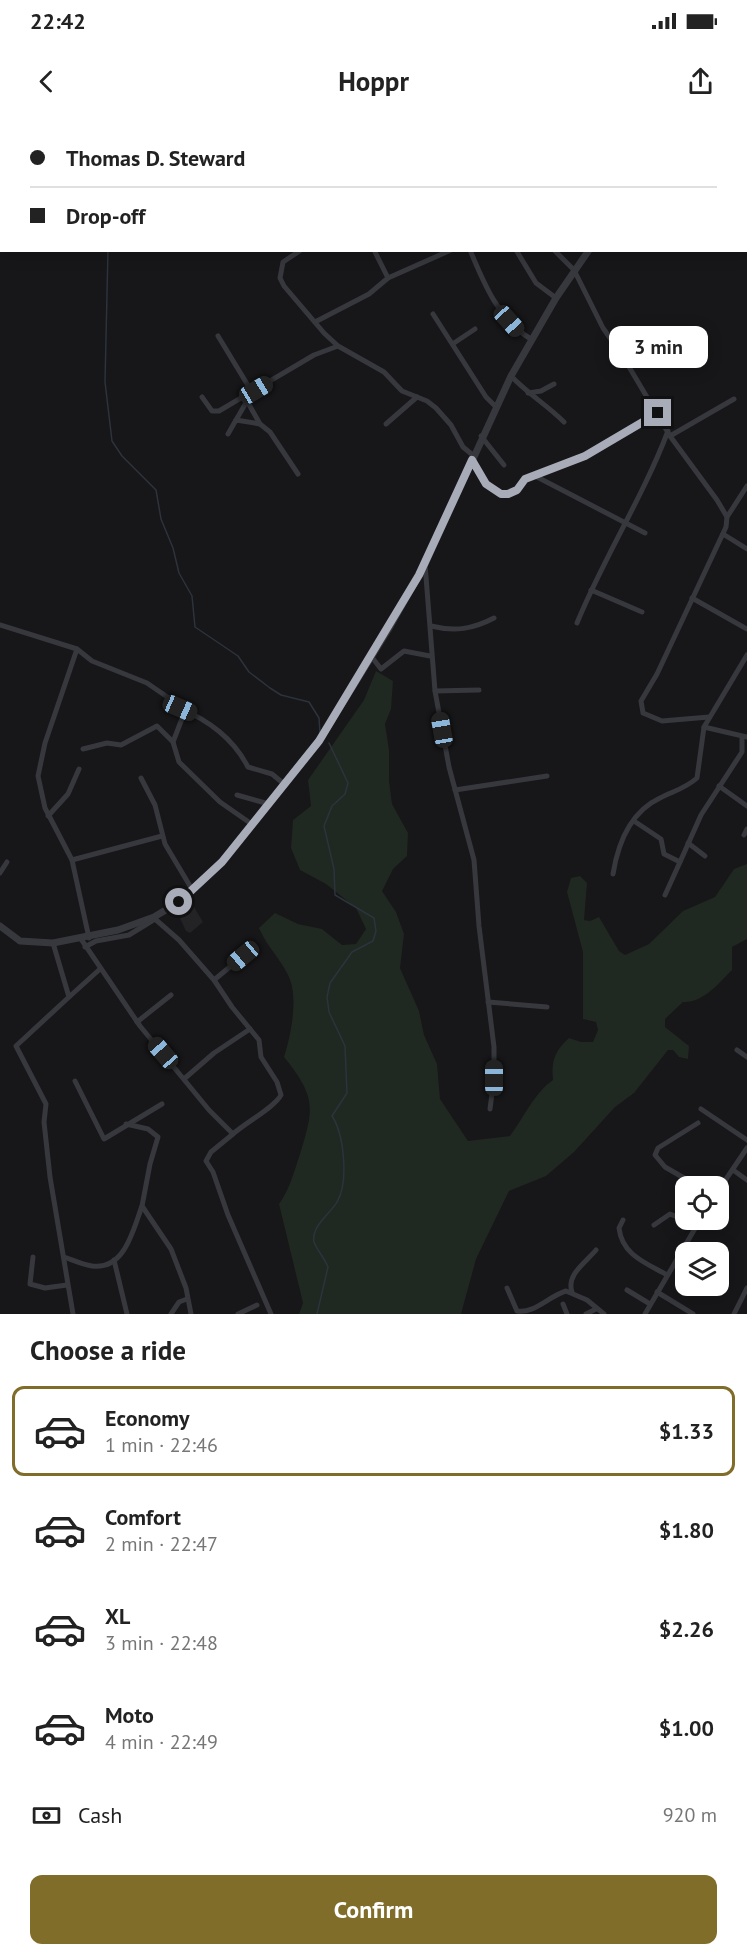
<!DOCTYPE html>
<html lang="en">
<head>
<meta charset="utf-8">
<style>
	:root { --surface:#fff; --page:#f6f6f6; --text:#222; --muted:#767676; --line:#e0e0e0; --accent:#806d2a }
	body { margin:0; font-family:"PT Sans",sans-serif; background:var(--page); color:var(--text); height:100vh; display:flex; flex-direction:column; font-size:22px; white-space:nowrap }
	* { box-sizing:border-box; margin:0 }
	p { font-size:20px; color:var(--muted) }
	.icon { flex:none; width:33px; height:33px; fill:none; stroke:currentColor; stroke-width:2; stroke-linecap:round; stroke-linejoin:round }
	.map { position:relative; height:1194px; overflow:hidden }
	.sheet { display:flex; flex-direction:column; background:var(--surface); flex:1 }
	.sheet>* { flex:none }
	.hud { position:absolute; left:0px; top:0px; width:747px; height:132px; box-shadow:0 3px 15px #0003; display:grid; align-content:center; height:132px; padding:0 30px; background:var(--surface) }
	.fabs { position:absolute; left:675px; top:1056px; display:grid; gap:12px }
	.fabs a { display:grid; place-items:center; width:54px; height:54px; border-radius:12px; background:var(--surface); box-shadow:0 3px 15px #0003; font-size:30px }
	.end { position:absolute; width:27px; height:27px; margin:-14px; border:8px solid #a8abb8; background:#111; box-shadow:0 0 0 3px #111 }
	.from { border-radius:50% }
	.bubble { position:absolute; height:42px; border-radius:12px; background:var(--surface); box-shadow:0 3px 15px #0003; font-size:20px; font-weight:700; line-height:42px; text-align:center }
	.car { position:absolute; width:18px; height:36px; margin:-18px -9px; border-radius:8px; box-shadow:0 0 4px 2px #0007; background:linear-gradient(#222 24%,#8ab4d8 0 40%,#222 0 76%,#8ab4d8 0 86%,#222 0) }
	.hud b { display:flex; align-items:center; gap:21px; height:57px; font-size:22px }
	.hud b+b { border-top:2px solid var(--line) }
	.hud i { width:15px; height:15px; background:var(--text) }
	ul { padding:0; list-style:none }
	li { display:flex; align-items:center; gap:18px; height:90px; margin:0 12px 9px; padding:0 18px; border:3px solid transparent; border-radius:12px }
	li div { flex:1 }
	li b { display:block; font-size:22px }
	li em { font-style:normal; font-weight:700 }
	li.selected { border-color:var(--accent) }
	li>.icon { width:54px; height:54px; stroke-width:1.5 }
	h2 { padding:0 30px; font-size:27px; line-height:72px }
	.pay { display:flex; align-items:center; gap:15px; height:66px; padding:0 30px; font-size:22px }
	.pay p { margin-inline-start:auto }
	.button { display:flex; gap:12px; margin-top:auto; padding:12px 30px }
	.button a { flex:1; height:69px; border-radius:12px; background:var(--accent); color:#fff; font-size:24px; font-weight:700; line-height:69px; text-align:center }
	.status { display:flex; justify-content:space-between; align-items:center; height:42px; padding:0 30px; background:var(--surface); direction:ltr }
	.status svg { height:16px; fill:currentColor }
	header { display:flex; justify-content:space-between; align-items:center; height:78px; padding:0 30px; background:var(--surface); font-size:27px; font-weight:700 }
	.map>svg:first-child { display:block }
	.built { fill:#232225 }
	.green { fill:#202822 }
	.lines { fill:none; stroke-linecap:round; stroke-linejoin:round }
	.stream { stroke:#2c333c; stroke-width:1.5 }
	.minor { stroke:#37383d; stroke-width:5 }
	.tertiary { stroke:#37383d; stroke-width:7 }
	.route { stroke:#a8abb8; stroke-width:8 }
</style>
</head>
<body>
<div class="status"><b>22:42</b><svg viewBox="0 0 49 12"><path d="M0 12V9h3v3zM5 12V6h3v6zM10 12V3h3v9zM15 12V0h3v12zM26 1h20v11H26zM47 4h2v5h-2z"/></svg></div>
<header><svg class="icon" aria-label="back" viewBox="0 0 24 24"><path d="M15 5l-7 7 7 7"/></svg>Hoppr<svg class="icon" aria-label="share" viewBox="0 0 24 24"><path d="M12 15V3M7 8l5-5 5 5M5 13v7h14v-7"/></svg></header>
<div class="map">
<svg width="747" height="1194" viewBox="0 0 747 1194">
	<rect width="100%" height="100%" fill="#171618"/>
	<polygon class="built" points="191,782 203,802 190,813 186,811 178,794"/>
	<path class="green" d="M376,551L393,561L391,589L385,604L389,630V661L392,684L408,713L407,736L393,749L382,771L396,792L404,814L400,848L419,891L424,915L437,944L440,979L468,1021L510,1016C524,997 535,972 553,960C551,940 555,931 569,918L581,922H593L598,910L596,902L583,899V832L567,772L571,758L580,756L587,763L584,800L590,801L599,797L619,831L625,835L649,824L683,791L715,777L734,749L747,744V819L732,827V850C718,864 703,883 683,882L665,899V907L689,926L688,939L679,937L673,930H668L634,973L615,987L574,1032L546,1056L509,1071L476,1139L461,1194H299L303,1183L279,1084C290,1068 293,1055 299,1037C314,989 317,978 284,937C291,915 299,876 288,855C280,838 267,827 259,808L275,793L298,804L322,809L342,825L356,824L366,809L356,788L326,764L300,750L291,728L293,700L311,686L308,660L364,580Z"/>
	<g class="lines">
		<g class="stream">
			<polyline points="147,2 147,0"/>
			<polyline points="108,130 105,262 112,321 122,336 156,370 161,399 173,428 179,453 192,476 195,507 238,536 249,552 270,568 281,575 309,582 319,598 320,613"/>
			<path d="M317,1194L328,1147C325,1139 317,1130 314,1122C311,1106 331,1093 337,1082C349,1062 344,1014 332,996L347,973L345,926L329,892L327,877L330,863L352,832L373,821L376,811L374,798L335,775L334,749L324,706L332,686L345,674L348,663L329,623"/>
		</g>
		<g class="minor">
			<polyline points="305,0 306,2"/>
			<polyline points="442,0 443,2"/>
			<polyline points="739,0 740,2"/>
			<polyline points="337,2 340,0"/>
			<polyline points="489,2 492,0"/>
			<polyline points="746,11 747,13"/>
			<polyline points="0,105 2,106"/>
			<polyline points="746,121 747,122"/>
			<polyline points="301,130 283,142 280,158 284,166 324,213 338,226 384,252 402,271 427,281 436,288 451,305 463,327 474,336"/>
			<polyline points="374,130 388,158 451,130"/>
			<path d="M470,130C484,164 499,200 531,219"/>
			<polyline points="516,130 536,163 556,178"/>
			<polyline points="554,130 574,150 603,208 622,235 670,316 717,380 727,397 726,407 657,554 641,581 643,593 662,601 709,597"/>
			<polyline points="433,194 486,277 496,287"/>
			<polyline points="315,202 369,174 388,158"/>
			<polyline points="218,216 252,272"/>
			<polyline points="454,223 475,209"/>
			<path d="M511,256C527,273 547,285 564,302"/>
			<polyline points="528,273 541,271 554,264"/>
			<polyline points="248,275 247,281 260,304"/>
			<polyline points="202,277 212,291 219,291 314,235 338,226"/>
			<polyline points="236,300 247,281"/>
			<polyline points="386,304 417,277"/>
			<polyline points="228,314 236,300 260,304 270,312 298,354"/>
			<polyline points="481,316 504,345"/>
			<polyline points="670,316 734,279"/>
			<polyline points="472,340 486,364 501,374 508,374 517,370 525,359 585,336 658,293"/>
			<polyline points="537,357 645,413"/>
			<polyline points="727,397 747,366"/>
			<polyline points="723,414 747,429"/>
			<polyline points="425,444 435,571 449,647 474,740 479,806 494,927 494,958 490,989"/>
			<polyline points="591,470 642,492"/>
			<polyline points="692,478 747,509"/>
			<path d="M577,503C604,437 643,377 668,311"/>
			<polyline points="0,505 77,529 92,541 147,563 176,583 183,596 173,622"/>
			<path d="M431,506C455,512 473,509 494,498"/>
			<polyline points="77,529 45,623 38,656 45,688 72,740 89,818"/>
			<polyline points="371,536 381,549 404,531 430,536"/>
			<polyline points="435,571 479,570"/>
			<path d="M180,588C209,601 233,618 248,647L272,654L284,664"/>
			<polyline points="704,607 747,617"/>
			<polyline points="83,629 107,623 121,625 157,606 173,622 179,642 220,682 253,705"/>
			<polyline points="141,658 155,685 165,724 193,771"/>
			<polyline points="719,666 747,686"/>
			<polyline points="455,670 547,656"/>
			<polyline points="237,675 269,684"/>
			<polyline points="48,696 68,674 79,649"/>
			<polyline points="634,701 661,719 664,734 680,742 701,695 742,632 742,617"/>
			<polyline points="744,715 747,709"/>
			<polyline points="688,723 705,736"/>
			<polyline points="72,740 162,716"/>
			<polyline points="0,753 7,742"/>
			<path d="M613,754C618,723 630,692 660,678C674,671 686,668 697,658L704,607L747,535"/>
			<polyline points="665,775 680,742"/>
			<polyline points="81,819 140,906 209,990 233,1014 211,1032 206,1041 213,1052 228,1095 271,1194"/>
			<polyline points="53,823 69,877 16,926 46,984 44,1002 50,1057 73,1194"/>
			<path d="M85,827L96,821L129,815L155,799L179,820L214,860L232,887L259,920L261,937L277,962L281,975C275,987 245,1003 233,1014"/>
			<polyline points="214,860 243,836"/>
			<polyline points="69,877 100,849"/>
			<polyline points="488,882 547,887"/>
			<polyline points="137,902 171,875"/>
			<polyline points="737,930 747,937"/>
			<polyline points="184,959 214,933 250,909"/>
			<polyline points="75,961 104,1019 162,984"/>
			<polyline points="701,989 747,1020"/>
			<polyline points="126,1004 148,1009 158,1017 150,1044 142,1086 171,1129 186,1168 191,1194"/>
			<polyline points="733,1050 747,1060"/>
			<polyline points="698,1066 665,1047 655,1035 658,1028 698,1003"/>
			<polyline points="718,1071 747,1028"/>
			<path d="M623,1100L619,1108C622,1135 646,1143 667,1155"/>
			<polyline points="654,1105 670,1094 697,1105"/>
			<polyline points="33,1137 30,1164 45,1168 67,1165"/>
			<path d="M64,1137C73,1140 83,1145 92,1146C125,1150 133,1110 142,1086"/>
			<polyline points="114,1140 127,1194"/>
			<path d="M507,1168L517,1191C534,1194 549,1176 566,1171L587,1180L604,1194"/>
			<polyline points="627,1170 650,1184"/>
			<path d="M572,1172C566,1155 585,1143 596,1130"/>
			<polyline points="657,1172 693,1194"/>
			<polyline points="563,1184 567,1194"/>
			<polyline points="171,1194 179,1182 187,1179"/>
			<polyline points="238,1194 257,1185"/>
			<polyline points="586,1194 596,1189"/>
			<polyline points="645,1194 700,1100"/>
			<polyline points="734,1194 747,1168"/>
		</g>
		<g class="tertiary">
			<polyline points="746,28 747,27"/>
			<polyline points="0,806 20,821 53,823 118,810 154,797 179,782 222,742 319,621 388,510 425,444 511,256 556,178 589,130"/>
		</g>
	</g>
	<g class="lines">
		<polyline class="route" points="179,782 222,742 319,621 419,455 472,340 486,364 501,374 508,374 517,370 525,359 585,336 658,293"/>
	</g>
</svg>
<div class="fabs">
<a><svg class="icon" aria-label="locate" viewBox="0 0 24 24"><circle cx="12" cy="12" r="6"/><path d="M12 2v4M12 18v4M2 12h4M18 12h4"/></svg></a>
<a><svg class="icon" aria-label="layers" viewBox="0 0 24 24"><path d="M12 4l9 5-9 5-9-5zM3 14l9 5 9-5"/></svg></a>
</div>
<i class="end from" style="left:179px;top:782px"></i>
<i class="end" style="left:658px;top:293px"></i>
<div class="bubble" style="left:609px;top:206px;width:99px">3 min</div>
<i class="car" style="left:509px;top:201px;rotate:138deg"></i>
<i class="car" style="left:256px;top:270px;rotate:59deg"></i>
<i class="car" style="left:180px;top:588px;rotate:114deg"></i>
<i class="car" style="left:442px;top:610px;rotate:350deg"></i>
<i class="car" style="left:243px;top:836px;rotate:230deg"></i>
<i class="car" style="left:163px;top:933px;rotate:319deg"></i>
<i class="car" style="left:494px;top:958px;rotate:0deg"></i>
<div class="hud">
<b><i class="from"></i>Thomas D. Steward</b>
<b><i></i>Drop-off</b>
</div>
</div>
<section class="sheet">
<h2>Choose a ride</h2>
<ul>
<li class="selected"><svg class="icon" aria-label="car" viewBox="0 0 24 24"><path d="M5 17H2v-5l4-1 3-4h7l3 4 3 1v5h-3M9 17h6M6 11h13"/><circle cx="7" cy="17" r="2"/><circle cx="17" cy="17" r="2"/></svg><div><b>Economy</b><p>1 min · 22:46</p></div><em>$1.33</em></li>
<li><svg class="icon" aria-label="car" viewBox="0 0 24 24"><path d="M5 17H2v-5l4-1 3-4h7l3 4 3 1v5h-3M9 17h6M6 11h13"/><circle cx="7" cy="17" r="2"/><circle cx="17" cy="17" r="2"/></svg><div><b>Comfort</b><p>2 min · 22:47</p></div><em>$1.80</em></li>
<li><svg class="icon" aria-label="car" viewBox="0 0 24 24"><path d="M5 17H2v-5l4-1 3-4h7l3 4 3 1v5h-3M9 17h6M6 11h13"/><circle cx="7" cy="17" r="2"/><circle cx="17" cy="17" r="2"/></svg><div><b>XL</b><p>3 min · 22:48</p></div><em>$2.26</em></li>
<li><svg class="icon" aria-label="car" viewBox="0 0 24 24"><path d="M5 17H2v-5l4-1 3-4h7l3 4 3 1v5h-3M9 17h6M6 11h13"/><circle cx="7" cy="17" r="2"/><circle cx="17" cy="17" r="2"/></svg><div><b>Moto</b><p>4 min · 22:49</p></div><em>$1.00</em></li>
</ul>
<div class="pay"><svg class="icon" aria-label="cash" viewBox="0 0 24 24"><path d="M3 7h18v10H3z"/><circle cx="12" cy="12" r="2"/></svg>Cash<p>920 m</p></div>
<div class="button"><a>Confirm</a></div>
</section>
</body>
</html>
